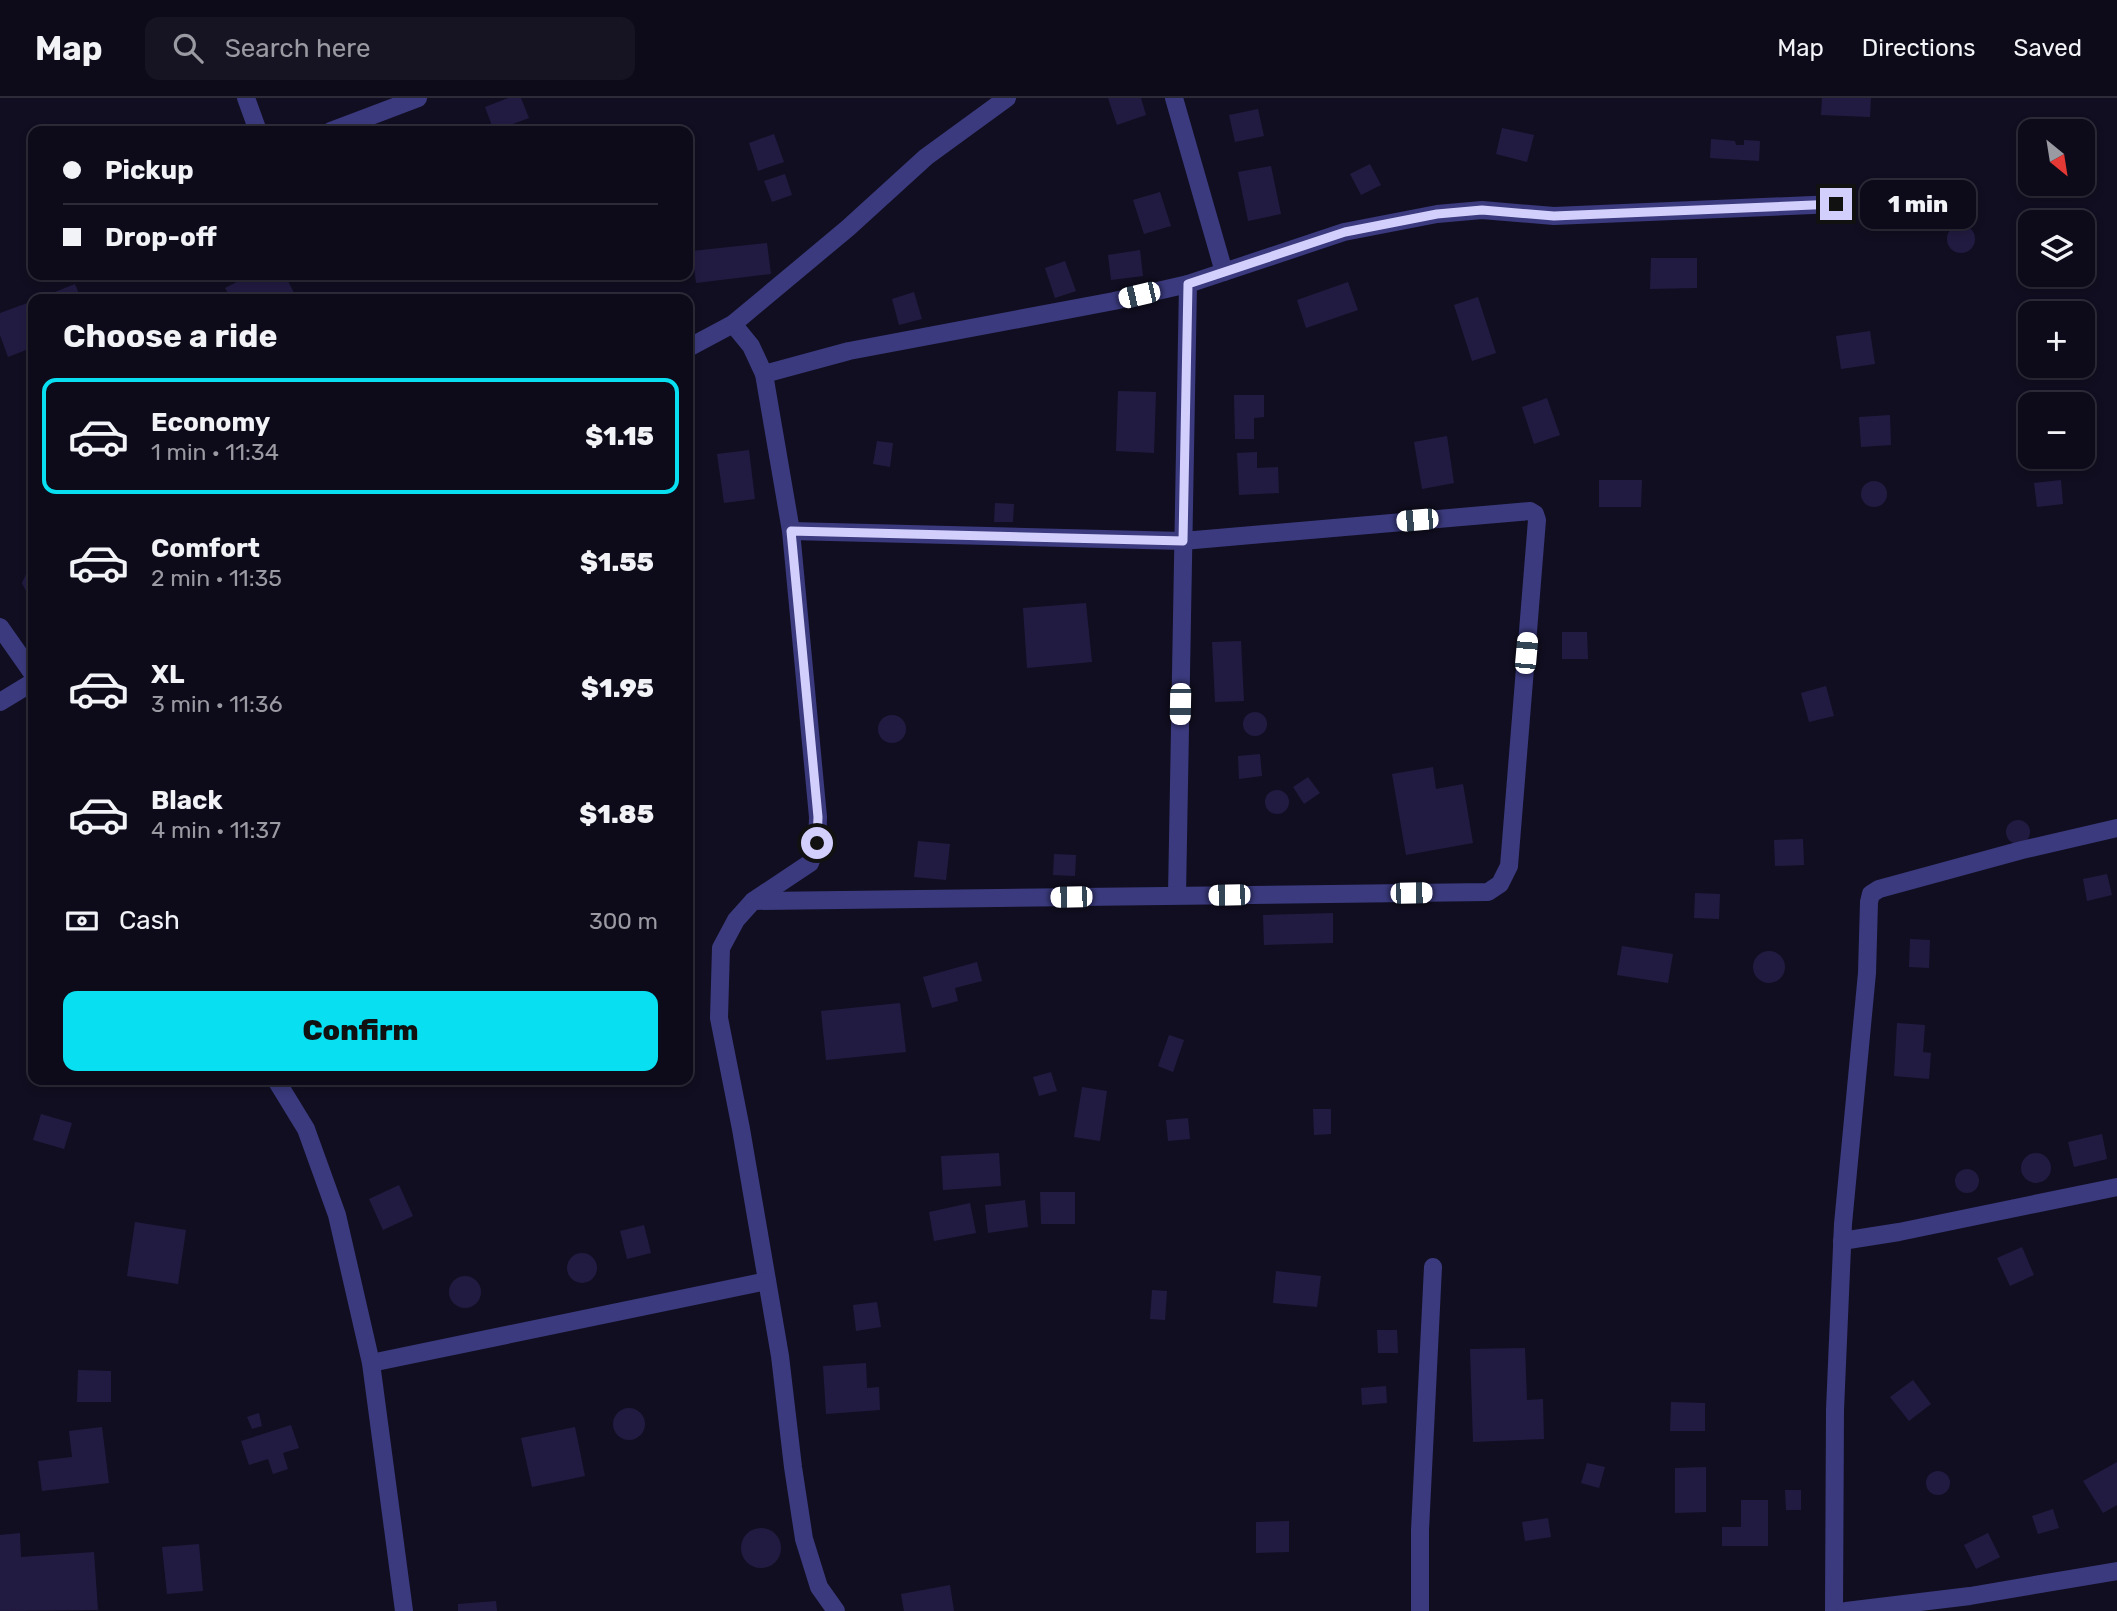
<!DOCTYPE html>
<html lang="en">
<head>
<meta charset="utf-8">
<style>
	:root { --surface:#0d0a19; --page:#161322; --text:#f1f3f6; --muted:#9a9aa2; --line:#2d2b38; --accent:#08dff1 }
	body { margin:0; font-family:Rubik,sans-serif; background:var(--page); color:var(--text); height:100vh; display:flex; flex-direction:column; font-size:26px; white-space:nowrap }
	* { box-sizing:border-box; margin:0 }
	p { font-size:23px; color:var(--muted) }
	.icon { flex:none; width:38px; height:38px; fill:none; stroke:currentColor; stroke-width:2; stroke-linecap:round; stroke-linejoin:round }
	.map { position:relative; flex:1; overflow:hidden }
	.panel { position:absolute; left:28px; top:196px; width:665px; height:791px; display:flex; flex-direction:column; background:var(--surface); border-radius:14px; box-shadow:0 4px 10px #0003,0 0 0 2px var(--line) }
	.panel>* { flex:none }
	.hud { position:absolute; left:28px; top:28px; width:665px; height:154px; border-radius:14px; box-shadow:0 4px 10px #0003,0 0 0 2px var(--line); display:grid; align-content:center; height:154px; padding:0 35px; background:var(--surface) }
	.needle { width:46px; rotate:150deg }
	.fabs { position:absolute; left:2018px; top:21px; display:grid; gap:14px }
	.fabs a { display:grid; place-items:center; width:77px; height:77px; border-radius:14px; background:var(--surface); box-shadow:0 4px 10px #0003,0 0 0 2px var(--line); font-size:35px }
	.end { position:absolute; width:32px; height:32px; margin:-16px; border:9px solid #d3cffd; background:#111; box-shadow:0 0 0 4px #111 }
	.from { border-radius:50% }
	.bubble { position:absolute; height:49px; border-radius:14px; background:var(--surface); box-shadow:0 4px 10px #0003,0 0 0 2px var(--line); font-size:23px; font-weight:800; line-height:49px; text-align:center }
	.car { position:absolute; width:21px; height:42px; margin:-21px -10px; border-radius:9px; box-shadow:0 0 5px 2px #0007; background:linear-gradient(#fff 24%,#345 0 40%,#fff 0 76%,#345 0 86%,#fff 0) }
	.hud b { display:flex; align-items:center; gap:24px; height:66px; font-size:26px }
	.hud b+b { border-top:2px solid var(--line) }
	.hud i { width:18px; height:18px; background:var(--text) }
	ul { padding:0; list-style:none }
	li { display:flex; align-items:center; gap:21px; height:116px; margin:0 14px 10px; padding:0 21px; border:4px solid transparent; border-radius:14px }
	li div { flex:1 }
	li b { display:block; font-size:26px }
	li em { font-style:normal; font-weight:800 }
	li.active { border-color:var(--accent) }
	li>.icon { width:63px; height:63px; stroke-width:1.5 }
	h2 { padding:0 35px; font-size:32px; line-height:84px }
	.pay { display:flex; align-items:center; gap:18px; height:77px; padding:0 35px; font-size:26px }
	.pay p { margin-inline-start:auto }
	.button { display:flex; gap:14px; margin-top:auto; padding:14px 35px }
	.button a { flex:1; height:80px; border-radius:14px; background:var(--accent); color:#111; font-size:28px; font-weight:800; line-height:80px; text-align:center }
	header { display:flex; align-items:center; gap:42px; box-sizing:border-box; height:98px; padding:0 35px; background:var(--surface); border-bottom:2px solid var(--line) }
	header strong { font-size:33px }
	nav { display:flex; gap:38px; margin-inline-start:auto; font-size:24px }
	.search { width:490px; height:63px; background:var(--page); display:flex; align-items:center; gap:18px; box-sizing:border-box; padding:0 24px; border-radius:14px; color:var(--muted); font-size:26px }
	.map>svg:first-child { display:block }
	.building { fill:#221b41 }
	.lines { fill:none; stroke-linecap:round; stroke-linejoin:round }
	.street { stroke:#3b3a7e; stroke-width:18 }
	.route { stroke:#d3cffd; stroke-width:9 }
</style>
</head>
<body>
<header>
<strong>Map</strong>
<div class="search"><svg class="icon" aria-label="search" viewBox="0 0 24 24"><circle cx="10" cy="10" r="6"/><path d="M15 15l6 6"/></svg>Search here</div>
<nav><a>Map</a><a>Directions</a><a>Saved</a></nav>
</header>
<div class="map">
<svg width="2117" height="1513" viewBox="0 0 2117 1513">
	<rect width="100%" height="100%" fill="#110e21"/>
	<g class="building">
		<polygon points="508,0 521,0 529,20 494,33 485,9"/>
		<polygon points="1108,0 1141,0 1146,17 1117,27"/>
		<polygon points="1822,0 1871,0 1870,19 1821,17"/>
		<polygon points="1258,11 1264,38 1235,44 1229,17"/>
		<polygon points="1502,30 1534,37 1527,64 1496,56"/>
		<polygon points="774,36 784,64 758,73 749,45"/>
		<polygon points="1711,41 1735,43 1736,47 1744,47 1744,42 1760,43 1759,63 1710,60"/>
		<polygon points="1370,66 1381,87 1361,97 1350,76"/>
		<polygon points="1271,68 1281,116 1248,123 1238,74"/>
		<polygon points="785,76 792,97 772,104 764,83"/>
		<polygon points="1160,94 1171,128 1144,136 1133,102"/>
		<circle cx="1961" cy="141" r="14"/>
		<polygon points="767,145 771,176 696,185 692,153"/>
		<polygon points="1140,152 1143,178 1111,182 1108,157"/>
		<polygon points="1651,160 1697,160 1697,190 1650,191"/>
		<polygon points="1065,163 1076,193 1055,200 1045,170"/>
		<polygon points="250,177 285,177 297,201 231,201 225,190"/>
		<polygon points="1348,184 1358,212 1306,230 1297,202"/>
		<polygon points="75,186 81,201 37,201"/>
		<polygon points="914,194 922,221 899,227 892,201"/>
		<polygon points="1478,199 1496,255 1472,263 1454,207"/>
		<polygon points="33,203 33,264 31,265 26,252 8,259 0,237 0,215"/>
		<polygon points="1870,233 1875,266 1841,271 1836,238"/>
		<polygon points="1118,293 1156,294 1154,355 1116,353"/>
		<polygon points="1234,297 1264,297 1264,319 1254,320 1254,341 1235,341"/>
		<polygon points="1547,300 1560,337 1534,346 1522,309"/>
		<polygon points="1890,317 1891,347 1861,349 1859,319"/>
		<polygon points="1447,338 1454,385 1422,391 1414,344"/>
		<polygon points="877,343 893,345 890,369 873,366"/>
		<polygon points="749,352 755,401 724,405 717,356"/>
		<polygon points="1257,354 1257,370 1278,369 1279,395 1239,397 1237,355"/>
		<polygon points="1599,382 1642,382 1641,409 1599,409"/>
		<polygon points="2061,382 2063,406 2037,409 2034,385"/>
		<circle cx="1874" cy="396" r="13"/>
		<polygon points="995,405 1014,406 1013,424 994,424"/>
		<polygon points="33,470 33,499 27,495 22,485 27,474"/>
		<polygon points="1086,505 1092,564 1027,570 1023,510"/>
		<polygon points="1562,534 1587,534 1588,561 1562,561"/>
		<polygon points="1241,543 1244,603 1215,604 1212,544"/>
		<polygon points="1826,588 1834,618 1809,624 1801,595"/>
		<circle cx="1255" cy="626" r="12"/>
		<circle cx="892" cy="631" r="14"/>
		<polygon points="1260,656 1262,678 1239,681 1238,658"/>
		<polygon points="1433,669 1436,691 1463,686 1473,745 1406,757 1392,676"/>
		<polygon points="1308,679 1320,695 1304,706 1293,689"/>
		<circle cx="1277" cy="704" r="12"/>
		<circle cx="2018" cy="734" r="12"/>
		<polygon points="1803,741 1804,767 1775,768 1774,742"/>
		<polygon points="918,743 950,746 946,782 914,779"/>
		<polygon points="1054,756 1076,757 1075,778 1053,777"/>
		<polygon points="2107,776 2112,797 2087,803 2083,781"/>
		<polygon points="1695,795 1720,796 1719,821 1694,820"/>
		<polygon points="1333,815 1333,845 1264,847 1263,817"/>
		<polygon points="1910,841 1930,842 1929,870 1909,869"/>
		<polygon points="1622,848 1673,856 1668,885 1617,877"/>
		<circle cx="1769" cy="869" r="16"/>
		<polygon points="977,864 982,883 955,890 958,903 932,910 923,879"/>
		<polygon points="900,905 906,954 826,962 821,913"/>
		<polygon points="1897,925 1925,927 1923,954 1931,955 1929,981 1894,978"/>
		<polygon points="1169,937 1184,942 1173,974 1158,968"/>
		<polygon points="1051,974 1057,993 1039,998 1033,979"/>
		<polygon points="1082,989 1107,993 1100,1043 1074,1039"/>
		<polygon points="1313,1011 1331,1011 1331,1036 1314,1037"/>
		<polygon points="41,1016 72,1025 64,1051 33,1042"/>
		<polygon points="1188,1020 1190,1041 1168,1043 1166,1022"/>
		<polygon points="2102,1036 2107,1061 2074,1069 2068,1044"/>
		<circle cx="2036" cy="1070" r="15"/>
		<polygon points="999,1055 1001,1088 943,1092 941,1058"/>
		<circle cx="1967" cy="1083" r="12"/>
		<polygon points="399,1087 413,1118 383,1132 369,1101"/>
		<polygon points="1040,1094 1075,1094 1075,1126 1041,1126"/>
		<polygon points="1025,1102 1028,1129 988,1135 985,1107"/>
		<polygon points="970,1105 976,1135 934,1143 929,1114"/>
		<polygon points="135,1124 186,1132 178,1186 127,1178"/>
		<polygon points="644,1127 651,1155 627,1161 620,1133"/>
		<polygon points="2022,1149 2034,1177 2010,1188 1997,1160"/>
		<circle cx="582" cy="1170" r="15"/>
		<polygon points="1276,1173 1321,1178 1317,1209 1273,1205"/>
		<circle cx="465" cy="1194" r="16"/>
		<polygon points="1152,1192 1167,1193 1165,1222 1150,1221"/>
		<polygon points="877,1204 881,1229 856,1233 853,1207"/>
		<polygon points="1377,1232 1397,1232 1398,1255 1378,1255"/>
		<polygon points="1525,1250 1527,1302 1543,1301 1544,1341 1473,1344 1470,1251"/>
		<polygon points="866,1265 867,1290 879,1289 880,1312 826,1316 823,1268"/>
		<polygon points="78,1272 111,1273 111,1304 77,1304"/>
		<polygon points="1913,1282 1931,1306 1909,1323 1890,1299"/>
		<polygon points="1386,1288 1387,1305 1362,1307 1361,1290"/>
		<polygon points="1671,1304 1705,1305 1705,1333 1670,1333"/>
		<circle cx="629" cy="1326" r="16"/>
		<polygon points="259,1315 262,1328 252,1331 247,1319"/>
		<polygon points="291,1327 299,1350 283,1355 288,1371 273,1376 268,1361 249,1367 241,1343"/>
		<polygon points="102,1329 109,1385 42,1393 38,1363 72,1359 69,1333"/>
		<polygon points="575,1329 585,1378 532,1389 521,1340"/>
		<polygon points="2117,1364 2117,1407 2103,1415 2083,1383"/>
		<polygon points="1587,1365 1605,1369 1599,1390 1581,1385"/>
		<polygon points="1706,1369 1706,1414 1675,1415 1675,1370"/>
		<circle cx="1938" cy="1385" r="12"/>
		<polygon points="1785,1392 1801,1392 1801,1412 1786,1412"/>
		<polygon points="1741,1402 1768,1402 1768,1448 1722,1448 1722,1429 1741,1429"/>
		<polygon points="2053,1411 2059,1430 2038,1436 2032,1418"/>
		<polygon points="1548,1420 1551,1439 1525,1443 1522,1424"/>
		<polygon points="1289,1423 1289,1454 1256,1455 1256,1424"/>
		<circle cx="761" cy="1450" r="20"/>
		<polygon points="20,1435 21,1459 94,1454 98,1512 0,1513 0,1437"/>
		<polygon points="1988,1435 2000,1459 1976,1471 1964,1447"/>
		<polygon points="199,1446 203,1493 167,1496 162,1449"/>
		<polygon points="950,1487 954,1513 904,1513 901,1496"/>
		<polygon points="496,1503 497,1513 458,1513 458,1506"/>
	</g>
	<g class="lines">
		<g class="street">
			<polyline points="246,0 258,33"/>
			<polyline points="1174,0 1224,174"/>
			<polyline points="331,33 418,0"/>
			<polyline points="733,226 751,248 764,276 791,433 818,719 817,745 810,765 753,803 736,822 721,850 719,920 741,1031 780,1258 793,1369 804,1441 819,1489 836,1513"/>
			<polyline points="688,250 733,226 848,130 926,59 1007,0"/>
			<polyline points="764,276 849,253 1114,203 1188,186 1344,134 1437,116 1482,112 1554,118 1836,106"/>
			<polyline points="0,529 33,576"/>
			<polyline points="0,604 33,584"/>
			<polyline points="1177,797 1188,186"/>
			<polyline points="753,803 1488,794 1500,786 1509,768 1537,422 1535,416 1530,413 1183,443 791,433"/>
			<polyline points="276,982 306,1031 337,1117 371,1265 404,1513"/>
			<polyline points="1842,1143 1899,1134 2117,1089"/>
			<polyline points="371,1265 767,1183"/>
			<polyline points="1420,1513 1420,1432 1433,1169"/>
			<polyline points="1834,1513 1835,1312 1843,1126 1867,875 1869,804 1871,796 1879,791 2022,752 2117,730"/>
			<polyline points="1846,1513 1970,1498 2117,1473"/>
		</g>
	</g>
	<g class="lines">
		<polyline class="route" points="817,745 818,719 791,433 1183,443 1188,186 1345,134 1437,116 1482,112 1554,118 1836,106"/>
	</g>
</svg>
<div class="fabs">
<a><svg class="needle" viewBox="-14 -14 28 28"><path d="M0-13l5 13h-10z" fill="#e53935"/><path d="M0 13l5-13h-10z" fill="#9a9aa2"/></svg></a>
<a><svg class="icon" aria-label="layers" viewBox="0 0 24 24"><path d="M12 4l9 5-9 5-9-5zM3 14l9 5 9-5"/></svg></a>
<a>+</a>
<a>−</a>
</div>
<i class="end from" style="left:817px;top:745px"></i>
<i class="end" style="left:1836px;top:106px"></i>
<div class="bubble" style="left:1860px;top:82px;width:116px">1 min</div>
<i class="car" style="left:1139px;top:197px;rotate:257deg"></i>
<i class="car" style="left:1417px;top:422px;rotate:265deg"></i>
<i class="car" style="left:1526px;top:555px;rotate:5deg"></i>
<i class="car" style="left:1180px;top:606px;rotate:181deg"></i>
<i class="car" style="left:1411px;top:795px;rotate:89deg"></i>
<i class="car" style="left:1229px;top:797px;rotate:269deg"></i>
<i class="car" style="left:1071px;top:799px;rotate:269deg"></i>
<div class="hud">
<b><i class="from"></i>Pickup</b>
<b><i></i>Drop-off</b>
</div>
<section class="panel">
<h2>Choose a ride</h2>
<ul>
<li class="active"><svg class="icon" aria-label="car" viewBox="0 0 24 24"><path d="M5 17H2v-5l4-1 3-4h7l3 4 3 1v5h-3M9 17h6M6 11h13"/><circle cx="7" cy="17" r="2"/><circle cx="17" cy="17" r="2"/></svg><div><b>Economy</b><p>1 min · 11:34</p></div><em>$1.15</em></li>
<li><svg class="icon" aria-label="car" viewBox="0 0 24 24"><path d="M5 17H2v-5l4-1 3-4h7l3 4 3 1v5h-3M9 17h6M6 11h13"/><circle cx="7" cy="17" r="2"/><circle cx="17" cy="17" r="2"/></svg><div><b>Comfort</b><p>2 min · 11:35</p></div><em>$1.55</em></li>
<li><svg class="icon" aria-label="car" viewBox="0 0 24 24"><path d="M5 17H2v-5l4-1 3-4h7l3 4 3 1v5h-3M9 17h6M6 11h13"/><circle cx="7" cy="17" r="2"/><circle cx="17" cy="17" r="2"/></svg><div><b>XL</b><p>3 min · 11:36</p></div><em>$1.95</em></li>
<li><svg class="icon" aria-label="car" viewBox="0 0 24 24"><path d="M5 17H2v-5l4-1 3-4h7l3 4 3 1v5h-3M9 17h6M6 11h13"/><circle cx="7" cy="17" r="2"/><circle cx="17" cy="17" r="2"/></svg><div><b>Black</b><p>4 min · 11:37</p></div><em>$1.85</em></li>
</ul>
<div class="pay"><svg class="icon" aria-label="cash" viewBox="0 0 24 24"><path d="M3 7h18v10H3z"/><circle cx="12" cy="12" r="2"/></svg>Cash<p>300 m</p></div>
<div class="button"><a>Confirm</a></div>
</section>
</div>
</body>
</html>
